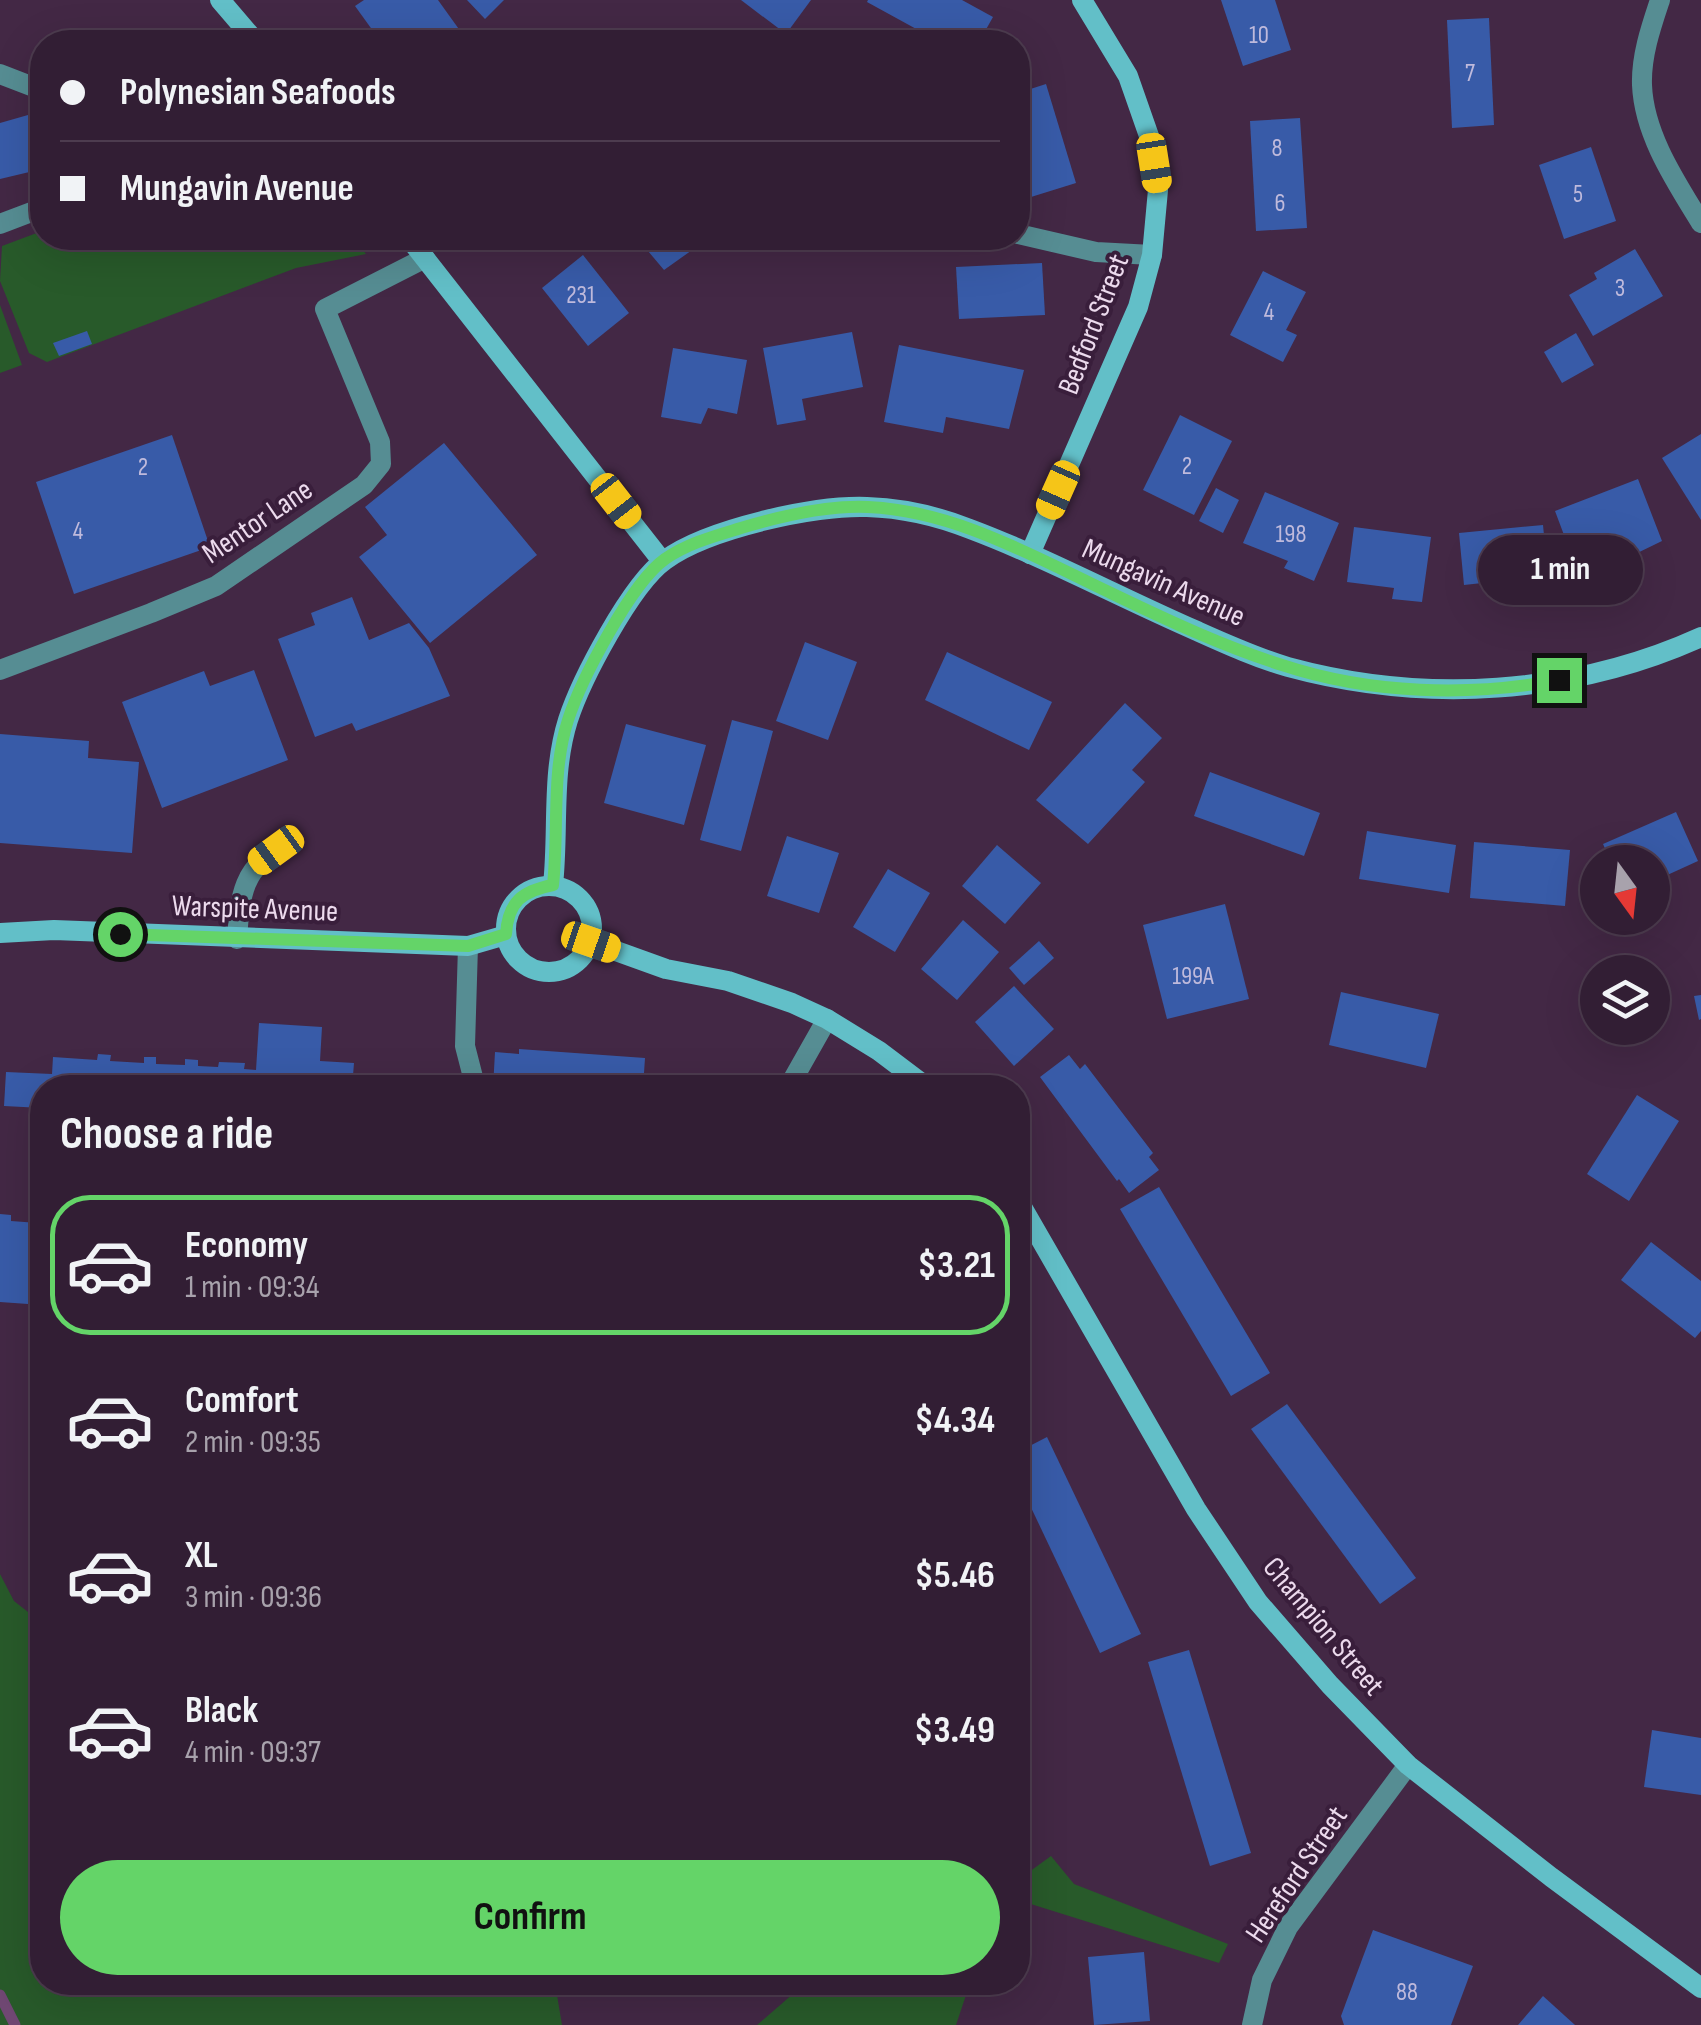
<!DOCTYPE html>
<html lang="en">
<head>
<meta charset="utf-8">
<style>
	:root { --surface:#321e34; --page:#3a273c; --text:#f1f3f6; --muted:#a8a2ac; --line:#4d3c4f; --accent:#64d468 }
	body { margin:0; font-family:"Sofia Sans Condensed",sans-serif; background:var(--page); color:var(--text); height:100vh; display:flex; flex-direction:column; font-size:38px; white-space:nowrap }
	* { box-sizing:border-box; margin:0 }
	p { font-size:32px; color:var(--muted) }
	.icon { flex:none; width:55px; height:55px; fill:none; stroke:currentColor; stroke-width:2; stroke-linecap:round; stroke-linejoin:round }
	.map { position:relative; flex:1; overflow:hidden }
	.panel { position:absolute; left:30px; top:1075px; width:1000px; height:920px; display:flex; flex-direction:column; background:var(--surface); border-radius:40px; box-shadow:0 10px 40px #0002,0 0 0 2px var(--line) }
	.panel>* { flex:none }
	.banner { position:absolute; left:30px; top:30px; width:1000px; height:220px; border-radius:40px; box-shadow:0 10px 40px #0002,0 0 0 2px var(--line); display:grid; align-content:center; height:220px; padding:0 30px; background:var(--surface) }
	.needle { width:65px; rotate:165deg }
	.fabs { position:absolute; left:1580px; top:845px; display:grid; gap:20px }
	.fabs a { display:grid; place-items:center; width:90px; height:90px; border-radius:50%; background:var(--surface); box-shadow:0 10px 40px #0002,0 0 0 2px var(--line); font-size:50px }
	.end { position:absolute; width:45px; height:45px; margin:-22px; border:12px solid #64d468; background:#111; box-shadow:0 0 0 5px #111 }
	.from { border-radius:50% }
	.bubble { position:absolute; height:70px; border-radius:35px; background:var(--surface); box-shadow:0 10px 40px #0002,0 0 0 2px var(--line); font-size:32px; font-weight:700; line-height:70px; text-align:center }
	.car { position:absolute; width:30px; height:60px; margin:-30px -15px; border-radius:12px; box-shadow:0 0 8px 2px #0007; background:linear-gradient(#f5c518 24%,#345 0 40%,#f5c518 0 76%,#345 0 86%,#f5c518 0) }
	.banner b { display:flex; align-items:center; gap:35px; height:95px; font-size:38px }
	.banner b+b { border-top:2px solid var(--line) }
	.banner i { width:25px; height:25px; background:var(--text) }
	ul { padding:0; list-style:none }
	li { display:flex; align-items:center; gap:30px; height:140px; margin:0 20px 15px; padding:0 10px; border:5px solid transparent; border-radius:40px }
	li div { flex:1 }
	li b { display:block; font-size:38px }
	li em { font-style:normal; font-weight:700 }
	li.active { border-color:var(--accent) }
	li>.icon { width:90px; height:90px; stroke-width:1.5 }
	h2 { padding:0 30px; font-size:45px; line-height:120px }
	.button { display:flex; gap:20px; margin-top:auto; padding:20px 30px }
	.button a { flex:1; height:115px; border-radius:60px; background:var(--accent); color:#111; font-size:40px; font-weight:700; line-height:115px; text-align:center }
	.map>svg:first-child { display:block }
	.green { fill:#285a2a }
	.lines { fill:none; stroke-linecap:round; stroke-linejoin:round }
	.stream { stroke:#6f4772; stroke-width:11 }
	.building { fill:#385ba8 }
	.lane { stroke:#568d93; stroke-width:20 }
	.street { stroke:#568d93; stroke-width:20 }
	.secondary { stroke:#62bfc8; stroke-width:20 }
	.route { stroke:#64d468; stroke-width:12 }
	.labels { text-anchor:middle; stroke-width:8; stroke-linejoin:round; paint-order:stroke }
	.number-label { font-size:25px; fill:#bfbadc }
	.street-label { font-size:30px; fill:#ecdaed; stroke:#391e3b }
</style>
</head>
<body>
<div class="map">
<svg width="1701" height="2025" viewBox="0 0 1701 2025">
	<rect width="100%" height="100%" fill="#432845"/>
	<g class="green">
		<polygon points="42,231 42,238 353,238 366,254 296,268 47,362 29,353 0,281 2,246"/>
		<polygon points="0,305 22,365 0,373"/>
		<polygon points="0,1574 14,1601 42,1623 42,1982 555,1983 562,2025 0,2025"/>
		<polygon points="1051,1856 1074,1884 1228,1944 1219,1963 1018,1900 1018,1880"/>
		<polygon points="816,1983 816,1982 970,1983 956,2025 757,2025 794,1993"/>
	</g>
	<g class="lines">
		<polyline class="stream" points="0,1995 15,2025"/>
	</g>
	<g class="building">
		<polygon points="364,0 438,0 466,39 461,42 381,42 355,6"/>
		<polygon points="467,0 504,0 485,19"/>
		<polygon points="741,0 811,0 786,34"/>
		<polygon points="868,0 962,0 993,17 979,42 940,42 867,2"/>
		<polygon points="1221,0 1275,0 1291,50 1243,66"/>
		<polygon points="1489,18 1494,125 1452,128 1447,20"/>
		<polygon points="1046,84 1076,183 1031,197 1018,152 1018,93"/>
		<polygon points="42,111 42,169 0,179 0,123"/>
		<polygon points="1300,118 1307,228 1256,231 1250,121"/>
		<polygon points="1591,147 1616,221 1564,239 1539,165"/>
		<polygon points="539,238 564,238 549,250"/>
		<polygon points="637,238 709,238 664,270"/>
		<polygon points="1635,249 1663,296 1593,336 1569,295 1597,279 1594,273"/>
		<polygon points="583,255 629,313 588,346 542,288"/>
		<polygon points="1042,263 1045,315 959,319 956,267"/>
		<polygon points="1263,271 1306,292 1286,330 1297,335 1283,362 1230,335"/>
		<polygon points="87,331 92,344 59,356 53,343"/>
		<polygon points="852,332 863,387 802,399 806,420 777,425 763,348"/>
		<polygon points="1576,333 1594,365 1562,383 1544,352"/>
		<polygon points="899,345 1024,370 1009,429 946,417 943,433 884,422"/>
		<polygon points="673,348 747,360 737,414 708,408 701,424 661,417"/>
		<polygon points="1180,415 1232,441 1194,515 1143,490"/>
		<polygon points="1701,434 1701,520 1662,458"/>
		<polygon points="172,435 210,547 74,594 36,482"/>
		<polygon points="444,443 537,555 430,643 359,557 387,535 365,507"/>
		<polygon points="1638,479 1662,541 1625,559 1621,549 1576,567 1555,511"/>
		<polygon points="1216,488 1239,500 1223,533 1199,521"/>
		<polygon points="1265,492 1339,523 1314,581 1284,568 1288,561 1243,543"/>
		<polygon points="1543,525 1548,576 1464,585 1459,533"/>
		<polygon points="1354,527 1431,537 1422,602 1392,599 1394,588 1347,582"/>
		<polygon points="352,597 369,640 409,623 429,648 450,696 356,731 352,723 315,737 278,639 315,625 311,613"/>
		<polygon points="805,642 857,662 828,740 776,721"/>
		<polygon points="947,652 1052,702 1029,750 925,700"/>
		<polygon points="254,670 288,760 162,808 122,702 204,671 210,686"/>
		<polygon points="1125,703 1162,738 1132,770 1145,782 1088,844 1036,800"/>
		<polygon points="732,720 773,731 741,851 700,840"/>
		<polygon points="626,724 706,745 684,825 604,803"/>
		<polygon points="0,734 89,741 88,758 139,762 132,853 0,843"/>
		<polygon points="1210,772 1320,813 1304,856 1194,816"/>
		<polygon points="1676,812 1698,861 1652,882 1652,862 1611,862 1603,844"/>
		<polygon points="1367,831 1456,845 1449,893 1359,879"/>
		<polygon points="787,836 839,853 819,913 767,896"/>
		<polygon points="1474,842 1570,850 1565,906 1470,898"/>
		<polygon points="997,845 1041,883 1005,924 962,886"/>
		<polygon points="888,869 930,893 895,952 853,927"/>
		<polygon points="1225,904 1249,999 1167,1019 1143,925"/>
		<polygon points="963,920 999,952 957,1000 921,969"/>
		<polygon points="1039,941 1054,958 1024,985 1009,968"/>
		<polygon points="1014,986 1054,1029 1014,1066 975,1022"/>
		<polygon points="1341,992 1439,1014 1426,1068 1329,1045"/>
		<polygon points="1701,995 1701,1019 1699,1020 1694,996"/>
		<polygon points="259,1023 322,1027 320,1061 354,1063 352,1088 42,1088 42,1108 4,1106 6,1072 52,1074 53,1057 97,1060 98,1054 111,1055 110,1061 144,1063 144,1057 156,1057 156,1064 185,1065 185,1059 198,1060 198,1066 218,1067 219,1062 245,1063 244,1069 256,1070"/>
		<polygon points="519,1049 645,1058 643,1088 493,1088 495,1052 519,1054"/>
		<polygon points="1069,1055 1080,1069 1085,1064 1153,1153 1149,1157 1159,1170 1129,1193 1119,1179 1117,1181 1040,1077"/>
		<polygon points="1637,1095 1679,1121 1629,1201 1587,1174"/>
		<polygon points="1159,1187 1270,1373 1231,1396 1120,1209"/>
		<polygon points="0,1214 11,1215 11,1221 38,1223 38,1216 42,1217 42,1305 0,1302"/>
		<polygon points="1651,1242 1701,1281 1701,1331 1695,1338 1621,1280"/>
		<polygon points="1287,1404 1416,1578 1380,1604 1251,1429"/>
		<polygon points="1047,1437 1141,1634 1100,1653 1018,1480 1018,1452"/>
		<polygon points="1189,1650 1251,1853 1210,1866 1148,1662"/>
		<polygon points="1652,1730 1701,1738 1701,1795 1644,1787"/>
		<polygon points="1373,1930 1473,1966 1451,2025 1344,2025 1341,2016"/>
		<polygon points="1144,1952 1150,2021 1094,2025 1088,1957"/>
		<polygon points="1543,1996 1575,2025 1518,2025"/>
	</g>
	<g class="lines">
		<g class="lane">
			<polyline points="0,74 31,86 42,85"/>
			<polyline points="0,224 42,208"/>
			<polyline points="1018,234 1096,252 1152,255"/>
			<polyline points="0,670 151,613 216,586 364,485 381,464 380,442 325,309 425,258"/>
			<path d="M237,939C240,897 242,865 285,847"/>
			<polyline points="468,946 465,1046 475,1085"/>
			<polyline points="788,1088 827,1019"/>
		</g>
		<g class="street">
			<path d="M1660,0C1651,27 1641,56 1642,85C1644,135 1676,182 1701,223"/>
			<polyline points="1252,2025 1262,1980 1288,1927 1408,1765"/>
		</g>
		<g class="secondary">
			<polyline points="220,0 256,42"/>
			<polyline points="409,238 662,561"/>
			<polyline points="1030,554 1138,307 1152,255 1158,190 1149,136 1128,76 1082,0"/>
			<path d="M553,885C559,830 551,774 568,720C581,680 631,584 665,560C707,529 814,505 867,507C902,508 937,516 970,529C1047,558 1121,598 1197,631C1226,644 1257,658 1288,667C1424,704 1573,695 1701,637"/>
			<circle cx="549" cy="929" r="43"/>
			<polyline points="0,933 54,930 468,946 506,935"/>
			<polyline points="591,942 666,969 728,981 792,1003 827,1019 879,1051 928,1088"/>
			<polyline points="1018,1200 1196,1509 1258,1602 1330,1685 1408,1765 1551,1877 1701,1988"/>
		</g>
	</g>
	<g class="lines">
		<path class="route" d="M120,934L468,946L506,934C508,902 522,891 553,885C559,830 551,773 568,720C581,680 631,583 665,559C688,543 715,536 741,528C781,516 827,505 868,507C957,511 1036,558 1115,595C1169,621 1225,647 1282,665C1370,694 1469,697 1559,680"/>
	</g>
	<g class="labels">
		<g class="number-label">
			<text x="1259" y="43">10</text>
			<text x="1470" y="81">7</text>
			<text x="1277" y="156">8</text>
			<text x="1578" y="202">5</text>
			<text x="1280" y="211">6</text>
			<text x="1620" y="296">3</text>
			<text x="581" y="303">231</text>
			<text x="1269" y="320">4</text>
			<text x="1187" y="474">2</text>
			<text x="143" y="475">2</text>
			<text x="78" y="539">4</text>
			<text x="1291" y="542">198</text>
			<text x="1193" y="984">199A</text>
			<text x="1407" y="2000">88</text>
		</g>
		<g class="street-label">
			<text transform="translate(1093 324) rotate(-69)" y="10">Bedford Street</text>
			<text transform="translate(257 521) rotate(-34)" y="10">Mentor Lane</text>
			<text transform="translate(1164 582) rotate(24)" y="10">Mungavin Avenue</text>
			<text transform="translate(255 908) rotate(2)" y="10">Warspite Avenue</text>
			<text transform="translate(1324 1626) rotate(50)" y="10">Champion Street</text>
			<text transform="translate(1296 1874) rotate(-56)" y="10">Hereford Street</text>
		</g>
	</g>
</svg>
<div class="fabs">
<a><svg class="needle" viewBox="-14 -14 28 28"><path d="M0-13l5 13h-10z" fill="#e53935"/><path d="M0 13l5-13h-10z" fill="#a8a2ac"/></svg></a>
<a><svg class="icon" aria-label="layers" viewBox="0 0 24 24"><path d="M12 4l9 5-9 5-9-5zM3 14l9 5 9-5"/></svg></a>
</div>
<i class="end from" style="left:120px;top:934px"></i>
<i class="end" style="left:1559px;top:680px"></i>
<div class="bubble" style="left:1478px;top:535px;width:165px">1 min</div>
<i class="car" style="left:1154px;top:163px;rotate:171deg"></i>
<i class="car" style="left:1058px;top:490px;rotate:204deg"></i>
<i class="car" style="left:616px;top:501px;rotate:142deg"></i>
<i class="car" style="left:276px;top:850px;rotate:234deg"></i>
<i class="car" style="left:591px;top:942px;rotate:109deg"></i>
<div class="banner">
<b><i class="from"></i>Polynesian Seafoods</b>
<b><i></i>Mungavin Avenue</b>
</div>
<section class="panel">
<h2>Choose a ride</h2>
<ul>
<li class="active"><svg class="icon" aria-label="car" viewBox="0 0 24 24"><path d="M5 17H2v-5l4-1 3-4h7l3 4 3 1v5h-3M9 17h6M6 11h13"/><circle cx="7" cy="17" r="2"/><circle cx="17" cy="17" r="2"/></svg><div><b>Economy</b><p>1 min · 09:34</p></div><em>$3.21</em></li>
<li><svg class="icon" aria-label="car" viewBox="0 0 24 24"><path d="M5 17H2v-5l4-1 3-4h7l3 4 3 1v5h-3M9 17h6M6 11h13"/><circle cx="7" cy="17" r="2"/><circle cx="17" cy="17" r="2"/></svg><div><b>Comfort</b><p>2 min · 09:35</p></div><em>$4.34</em></li>
<li><svg class="icon" aria-label="car" viewBox="0 0 24 24"><path d="M5 17H2v-5l4-1 3-4h7l3 4 3 1v5h-3M9 17h6M6 11h13"/><circle cx="7" cy="17" r="2"/><circle cx="17" cy="17" r="2"/></svg><div><b>XL</b><p>3 min · 09:36</p></div><em>$5.46</em></li>
<li><svg class="icon" aria-label="car" viewBox="0 0 24 24"><path d="M5 17H2v-5l4-1 3-4h7l3 4 3 1v5h-3M9 17h6M6 11h13"/><circle cx="7" cy="17" r="2"/><circle cx="17" cy="17" r="2"/></svg><div><b>Black</b><p>4 min · 09:37</p></div><em>$3.49</em></li>
</ul>
<div class="button"><a>Confirm</a></div>
</section>
</div>
</body>
</html>
